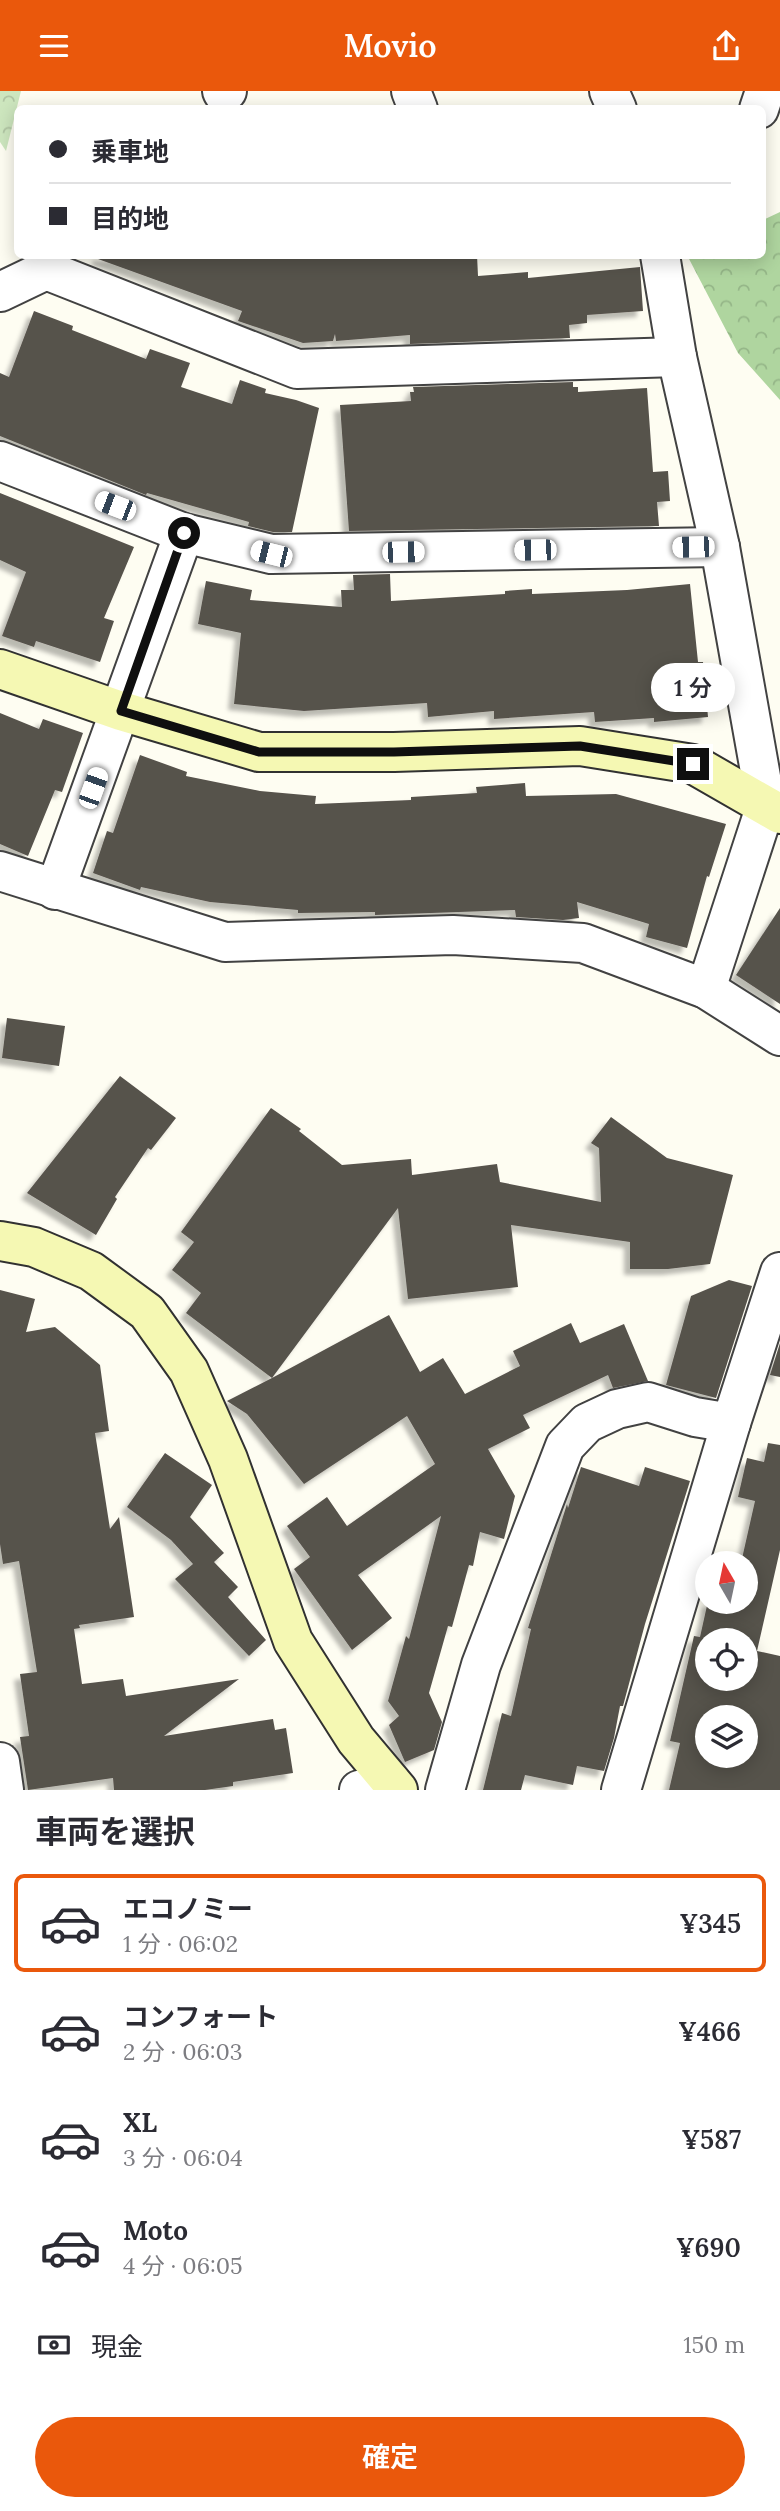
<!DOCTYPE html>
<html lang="ja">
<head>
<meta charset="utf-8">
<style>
	:root { --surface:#fff; --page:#f2f2f3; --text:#2b2b33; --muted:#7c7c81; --line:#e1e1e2; --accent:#ea580c }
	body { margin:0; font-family:Lora,"Noto Sans JP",serif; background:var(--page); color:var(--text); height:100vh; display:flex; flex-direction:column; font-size:26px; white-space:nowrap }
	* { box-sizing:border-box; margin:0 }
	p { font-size:23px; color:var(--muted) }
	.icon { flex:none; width:38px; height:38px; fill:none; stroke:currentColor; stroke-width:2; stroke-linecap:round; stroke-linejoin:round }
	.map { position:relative; height:1699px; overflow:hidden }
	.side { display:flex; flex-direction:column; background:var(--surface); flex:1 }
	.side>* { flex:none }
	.hud { position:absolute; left:14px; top:14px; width:752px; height:154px; border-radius:10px; box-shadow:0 4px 18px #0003; display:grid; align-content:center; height:154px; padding:0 35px; background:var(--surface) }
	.needle { width:46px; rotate:351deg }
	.tools { position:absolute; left:695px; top:1460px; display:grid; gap:14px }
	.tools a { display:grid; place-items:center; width:63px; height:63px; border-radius:50%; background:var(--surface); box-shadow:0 4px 18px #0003; font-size:35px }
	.end { position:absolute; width:32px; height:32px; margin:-16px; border:9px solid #0f0f0f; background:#fff; box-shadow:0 0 0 4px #fff }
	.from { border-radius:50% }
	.bubble { position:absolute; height:49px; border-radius:24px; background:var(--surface); box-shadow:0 4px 18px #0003; font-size:23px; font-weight:600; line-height:49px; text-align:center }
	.car { position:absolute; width:21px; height:42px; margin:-21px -10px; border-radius:9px; box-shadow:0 0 5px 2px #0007; background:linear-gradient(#fff 24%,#345 0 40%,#fff 0 76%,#345 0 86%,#fff 0) }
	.hud b { display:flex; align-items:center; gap:24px; height:66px; font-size:26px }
	.hud b+b { border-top:2px solid var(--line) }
	.hud i { width:18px; height:18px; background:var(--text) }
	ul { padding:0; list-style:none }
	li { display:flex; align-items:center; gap:21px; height:98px; margin:0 14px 10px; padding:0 21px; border:4px solid transparent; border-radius:10px }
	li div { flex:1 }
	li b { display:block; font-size:26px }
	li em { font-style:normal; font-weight:600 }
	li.on { border-color:var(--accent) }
	li>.icon { width:63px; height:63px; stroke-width:1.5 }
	h2 { padding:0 35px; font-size:32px; line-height:84px }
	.pay { display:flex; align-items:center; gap:18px; height:77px; padding:0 35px; font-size:26px }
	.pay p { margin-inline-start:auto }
	.button { display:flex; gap:14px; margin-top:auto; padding:14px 35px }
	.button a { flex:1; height:80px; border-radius:42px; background:var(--accent); color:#fff; font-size:28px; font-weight:600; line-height:80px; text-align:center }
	header { display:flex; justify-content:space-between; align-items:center; height:91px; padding:0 35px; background:var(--accent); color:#fff; font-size:32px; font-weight:600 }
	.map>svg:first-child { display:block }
	.forest { fill:url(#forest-crowns) }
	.park { fill:url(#park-crowns) }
	.building { fill:#57524c; fill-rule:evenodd; filter:url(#shadow) }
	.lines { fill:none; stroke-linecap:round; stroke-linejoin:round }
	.street-casing { stroke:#424242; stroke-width:42 }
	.secondary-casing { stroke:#313131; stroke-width:42 }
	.street { stroke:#fff; stroke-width:38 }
	.secondary { stroke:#f5f8b3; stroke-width:38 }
	.route { stroke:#0f0f0f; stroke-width:9 }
</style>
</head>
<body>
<header><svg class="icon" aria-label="menu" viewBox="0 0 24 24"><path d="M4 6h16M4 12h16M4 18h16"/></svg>Movio<svg class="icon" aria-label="share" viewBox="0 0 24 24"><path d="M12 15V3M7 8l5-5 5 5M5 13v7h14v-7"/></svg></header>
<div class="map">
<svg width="780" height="1699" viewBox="0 0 780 1699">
	<defs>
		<pattern id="forest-crowns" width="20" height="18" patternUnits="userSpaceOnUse" patternTransform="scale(1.75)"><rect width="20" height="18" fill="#afd59f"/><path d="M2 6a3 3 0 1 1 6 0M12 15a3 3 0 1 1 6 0" fill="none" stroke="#95b688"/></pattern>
		<pattern id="park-crowns" width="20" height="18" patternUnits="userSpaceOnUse" patternTransform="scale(1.75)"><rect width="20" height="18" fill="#cde6be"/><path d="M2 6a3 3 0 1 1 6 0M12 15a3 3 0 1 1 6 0" fill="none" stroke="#afc4a2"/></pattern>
		<filter id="shadow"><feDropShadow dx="-6" dy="6" stdDeviation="2" flood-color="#0004"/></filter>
	</defs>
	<rect width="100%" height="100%" fill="#fefdf2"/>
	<polygon class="forest" points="780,121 780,309 738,262 688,166 763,164 763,129"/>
	<polygon class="park" points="0,0 21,0 6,60 0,51"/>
	<g class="building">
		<polygon points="98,164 477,164 478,185 528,181 528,187 640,176 643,220 587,224 587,232 569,234 570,247 410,253 410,244 336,250 335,243 333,250 303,252 238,230 242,220 98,168"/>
		<polygon points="34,220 73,235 72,239 146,268 150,258 190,272 181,296 232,313 240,289 266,298 265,302 296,309 319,317 292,441 273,441 248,435 249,431 147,402 146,404 0,345 0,282 9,286"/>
		<polygon points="573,291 573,296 578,296 578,301 647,297 653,381 668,380 670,410 657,411 659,435 349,440 340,314 411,310 410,301 414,301 413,296"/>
		<polygon points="0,402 134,456 104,527 114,530 100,571 36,550 34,556 2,545 26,481 0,469"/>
		<polygon points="390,483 391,510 505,503 505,500 532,498 532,503 627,499 690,493 698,571 703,571 708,626 654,631 654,627 595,631 594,621 494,628 494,620 428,626 427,612 304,620 234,613 241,542 198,533 206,490 252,499 250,509 342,516 341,499 354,499 353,484"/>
		<polygon points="0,622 39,638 43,628 83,642 62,701 55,699 28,765 0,753"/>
		<polygon points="140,664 187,681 186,685 260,700 316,705 315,713 411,709 411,706 477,702 476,696 525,692 526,705 616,703 726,733 709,786 707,785 687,857 646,846 649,833 577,811 579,827 563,829 516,826 515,819 375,824 375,821 298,822 298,819 210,811 141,796 140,799 93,782 107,740 113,742"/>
		<polygon points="780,817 780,913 736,884"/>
		<polygon points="7,927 65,935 59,975 2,967"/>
		<polygon points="120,985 176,1027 151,1059 148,1057 115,1106 117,1108 96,1144 27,1102"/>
		<polygon points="271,1017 301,1038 299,1040 342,1074 411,1068 412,1084 497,1073 500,1091 601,1111 599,1057 591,1052 611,1026 667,1067 733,1084 710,1173 668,1178 630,1178 630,1151 511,1134 518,1196 408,1208 398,1117 272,1287 389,1224 420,1281 443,1267 465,1303 520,1275 513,1260 571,1232 580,1252 624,1233 648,1290 613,1297 608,1284 523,1324 530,1337 488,1358 515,1405 504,1448 480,1441 473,1475 469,1474 452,1536 448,1535 429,1602 442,1631 434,1659 405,1671 389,1634 399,1625 388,1610 406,1545 409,1548 441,1425 358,1484 392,1527 352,1559 294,1478 310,1466 287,1435 327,1406 347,1435 435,1373 407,1325 304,1393 247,1323 227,1310 272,1287 186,1222 201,1202 172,1179 194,1151 181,1141"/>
		<polygon points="729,1189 752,1195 716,1307 666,1294 691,1205"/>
		<polygon points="0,1199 35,1208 26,1241 55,1236 100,1274 109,1340 95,1342 110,1438 119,1426 134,1526 79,1534 80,1537 74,1538 82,1593 123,1588 126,1605 239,1588 164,1645 273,1628 275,1639 286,1637 293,1682 233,1691 233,1695 205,1699 114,1699 113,1687 28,1699 20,1646 29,1645 20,1583 37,1581 19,1470 3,1473 0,1453"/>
		<polygon points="780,1252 780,1286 770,1284"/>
		<path d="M768,1352L780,1354V1459L757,1560L780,1565V1699H669L680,1652L670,1650L694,1545L700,1546L708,1510H746V1472H741L755,1410L738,1406L747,1367L764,1371ZM707,1549H746V1587H707ZM707,1626H746V1664H707Z"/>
		<polygon points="165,1362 212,1394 190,1426 224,1462 214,1471 238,1496 228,1506 266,1549 249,1565 175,1488 193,1473 171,1449 127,1416"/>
		<polygon points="581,1376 639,1395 645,1376 690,1390 645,1533 623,1615 620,1615 614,1647 604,1680 577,1675 573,1694 525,1684 521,1699 483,1699 502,1622 511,1625 531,1538 528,1537 567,1413 568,1417"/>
	</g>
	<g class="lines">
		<defs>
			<g id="street">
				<polyline points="222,0 223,2 227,0"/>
				<polyline points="411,0 418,18"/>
				<polyline points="609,0 617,18"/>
				<polyline points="759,18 765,0"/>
				<polyline points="660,164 677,266 720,456 766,714 706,898"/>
				<polyline points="0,201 46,179 297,278 677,266"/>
				<polyline points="0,370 184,442 271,463 720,456"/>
				<polyline points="0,780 225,851 453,844 583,852 706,898 780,945"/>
				<polyline points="55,799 184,442"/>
				<polyline points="0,1671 4,1699"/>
				<polyline points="359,1699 391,1691"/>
				<polyline points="445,1699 481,1574 565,1355 587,1332 617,1318 648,1311 695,1326 731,1332"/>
				<polyline points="621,1699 731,1332 780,1181"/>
			</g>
			<g id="secondary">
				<polyline points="0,578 121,620 259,661 394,661 580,655 693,673 780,723"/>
				<polyline points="0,1150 34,1156 91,1180 147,1221 189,1280 228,1368 293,1550 356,1649 398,1699"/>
			</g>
		</defs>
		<use href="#street" class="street-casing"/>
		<use href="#secondary" class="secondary-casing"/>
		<use href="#street" class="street"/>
		<use href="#secondary" class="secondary"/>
	</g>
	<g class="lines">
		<polyline class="route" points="184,442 121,620 259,661 394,661 580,655 693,673"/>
	</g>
</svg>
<div class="tools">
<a><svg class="needle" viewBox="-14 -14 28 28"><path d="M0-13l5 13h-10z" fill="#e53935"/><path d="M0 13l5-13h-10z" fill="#7c7c81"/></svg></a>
<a><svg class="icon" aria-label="locate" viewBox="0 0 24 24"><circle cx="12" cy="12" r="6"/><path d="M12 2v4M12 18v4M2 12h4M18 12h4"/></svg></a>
<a><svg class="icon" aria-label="layers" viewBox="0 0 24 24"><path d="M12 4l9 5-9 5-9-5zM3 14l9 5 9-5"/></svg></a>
</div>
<i class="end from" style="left:184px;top:442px"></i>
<i class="end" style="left:693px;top:673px"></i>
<div class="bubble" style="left:651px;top:572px;width:84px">1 分</div>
<i class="car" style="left:115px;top:415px;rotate:291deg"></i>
<i class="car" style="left:693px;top:456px;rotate:269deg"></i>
<i class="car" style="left:535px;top:459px;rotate:269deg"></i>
<i class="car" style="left:403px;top:461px;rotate:89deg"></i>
<i class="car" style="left:271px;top:463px;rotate:284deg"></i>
<i class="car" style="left:93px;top:697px;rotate:20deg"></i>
<div class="hud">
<b><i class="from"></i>乗車地</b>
<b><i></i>目的地</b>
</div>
</div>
<section class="side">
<h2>車両を選択</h2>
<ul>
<li class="on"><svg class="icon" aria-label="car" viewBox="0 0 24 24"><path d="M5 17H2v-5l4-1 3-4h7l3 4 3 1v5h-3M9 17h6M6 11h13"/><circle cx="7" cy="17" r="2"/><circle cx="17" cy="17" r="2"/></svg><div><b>エコノミー</b><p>1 分 · 06:02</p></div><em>¥345</em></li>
<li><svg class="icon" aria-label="car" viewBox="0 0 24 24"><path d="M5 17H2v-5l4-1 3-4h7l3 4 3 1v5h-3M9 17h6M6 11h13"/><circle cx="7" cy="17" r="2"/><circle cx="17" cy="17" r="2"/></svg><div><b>コンフォート</b><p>2 分 · 06:03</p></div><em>¥466</em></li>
<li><svg class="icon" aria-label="car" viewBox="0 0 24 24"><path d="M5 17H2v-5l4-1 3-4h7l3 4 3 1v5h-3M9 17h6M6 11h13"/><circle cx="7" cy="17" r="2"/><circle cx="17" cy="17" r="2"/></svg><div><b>XL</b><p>3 分 · 06:04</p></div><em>¥587</em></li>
<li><svg class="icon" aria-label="car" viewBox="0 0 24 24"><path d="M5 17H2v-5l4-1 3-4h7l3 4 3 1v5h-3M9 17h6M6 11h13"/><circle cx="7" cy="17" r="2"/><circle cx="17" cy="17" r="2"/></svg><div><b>Moto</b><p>4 分 · 06:05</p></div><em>¥690</em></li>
</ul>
<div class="pay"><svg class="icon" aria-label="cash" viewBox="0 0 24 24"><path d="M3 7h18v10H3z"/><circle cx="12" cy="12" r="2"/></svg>現金<p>150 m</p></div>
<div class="button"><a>確定</a></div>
</section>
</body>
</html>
